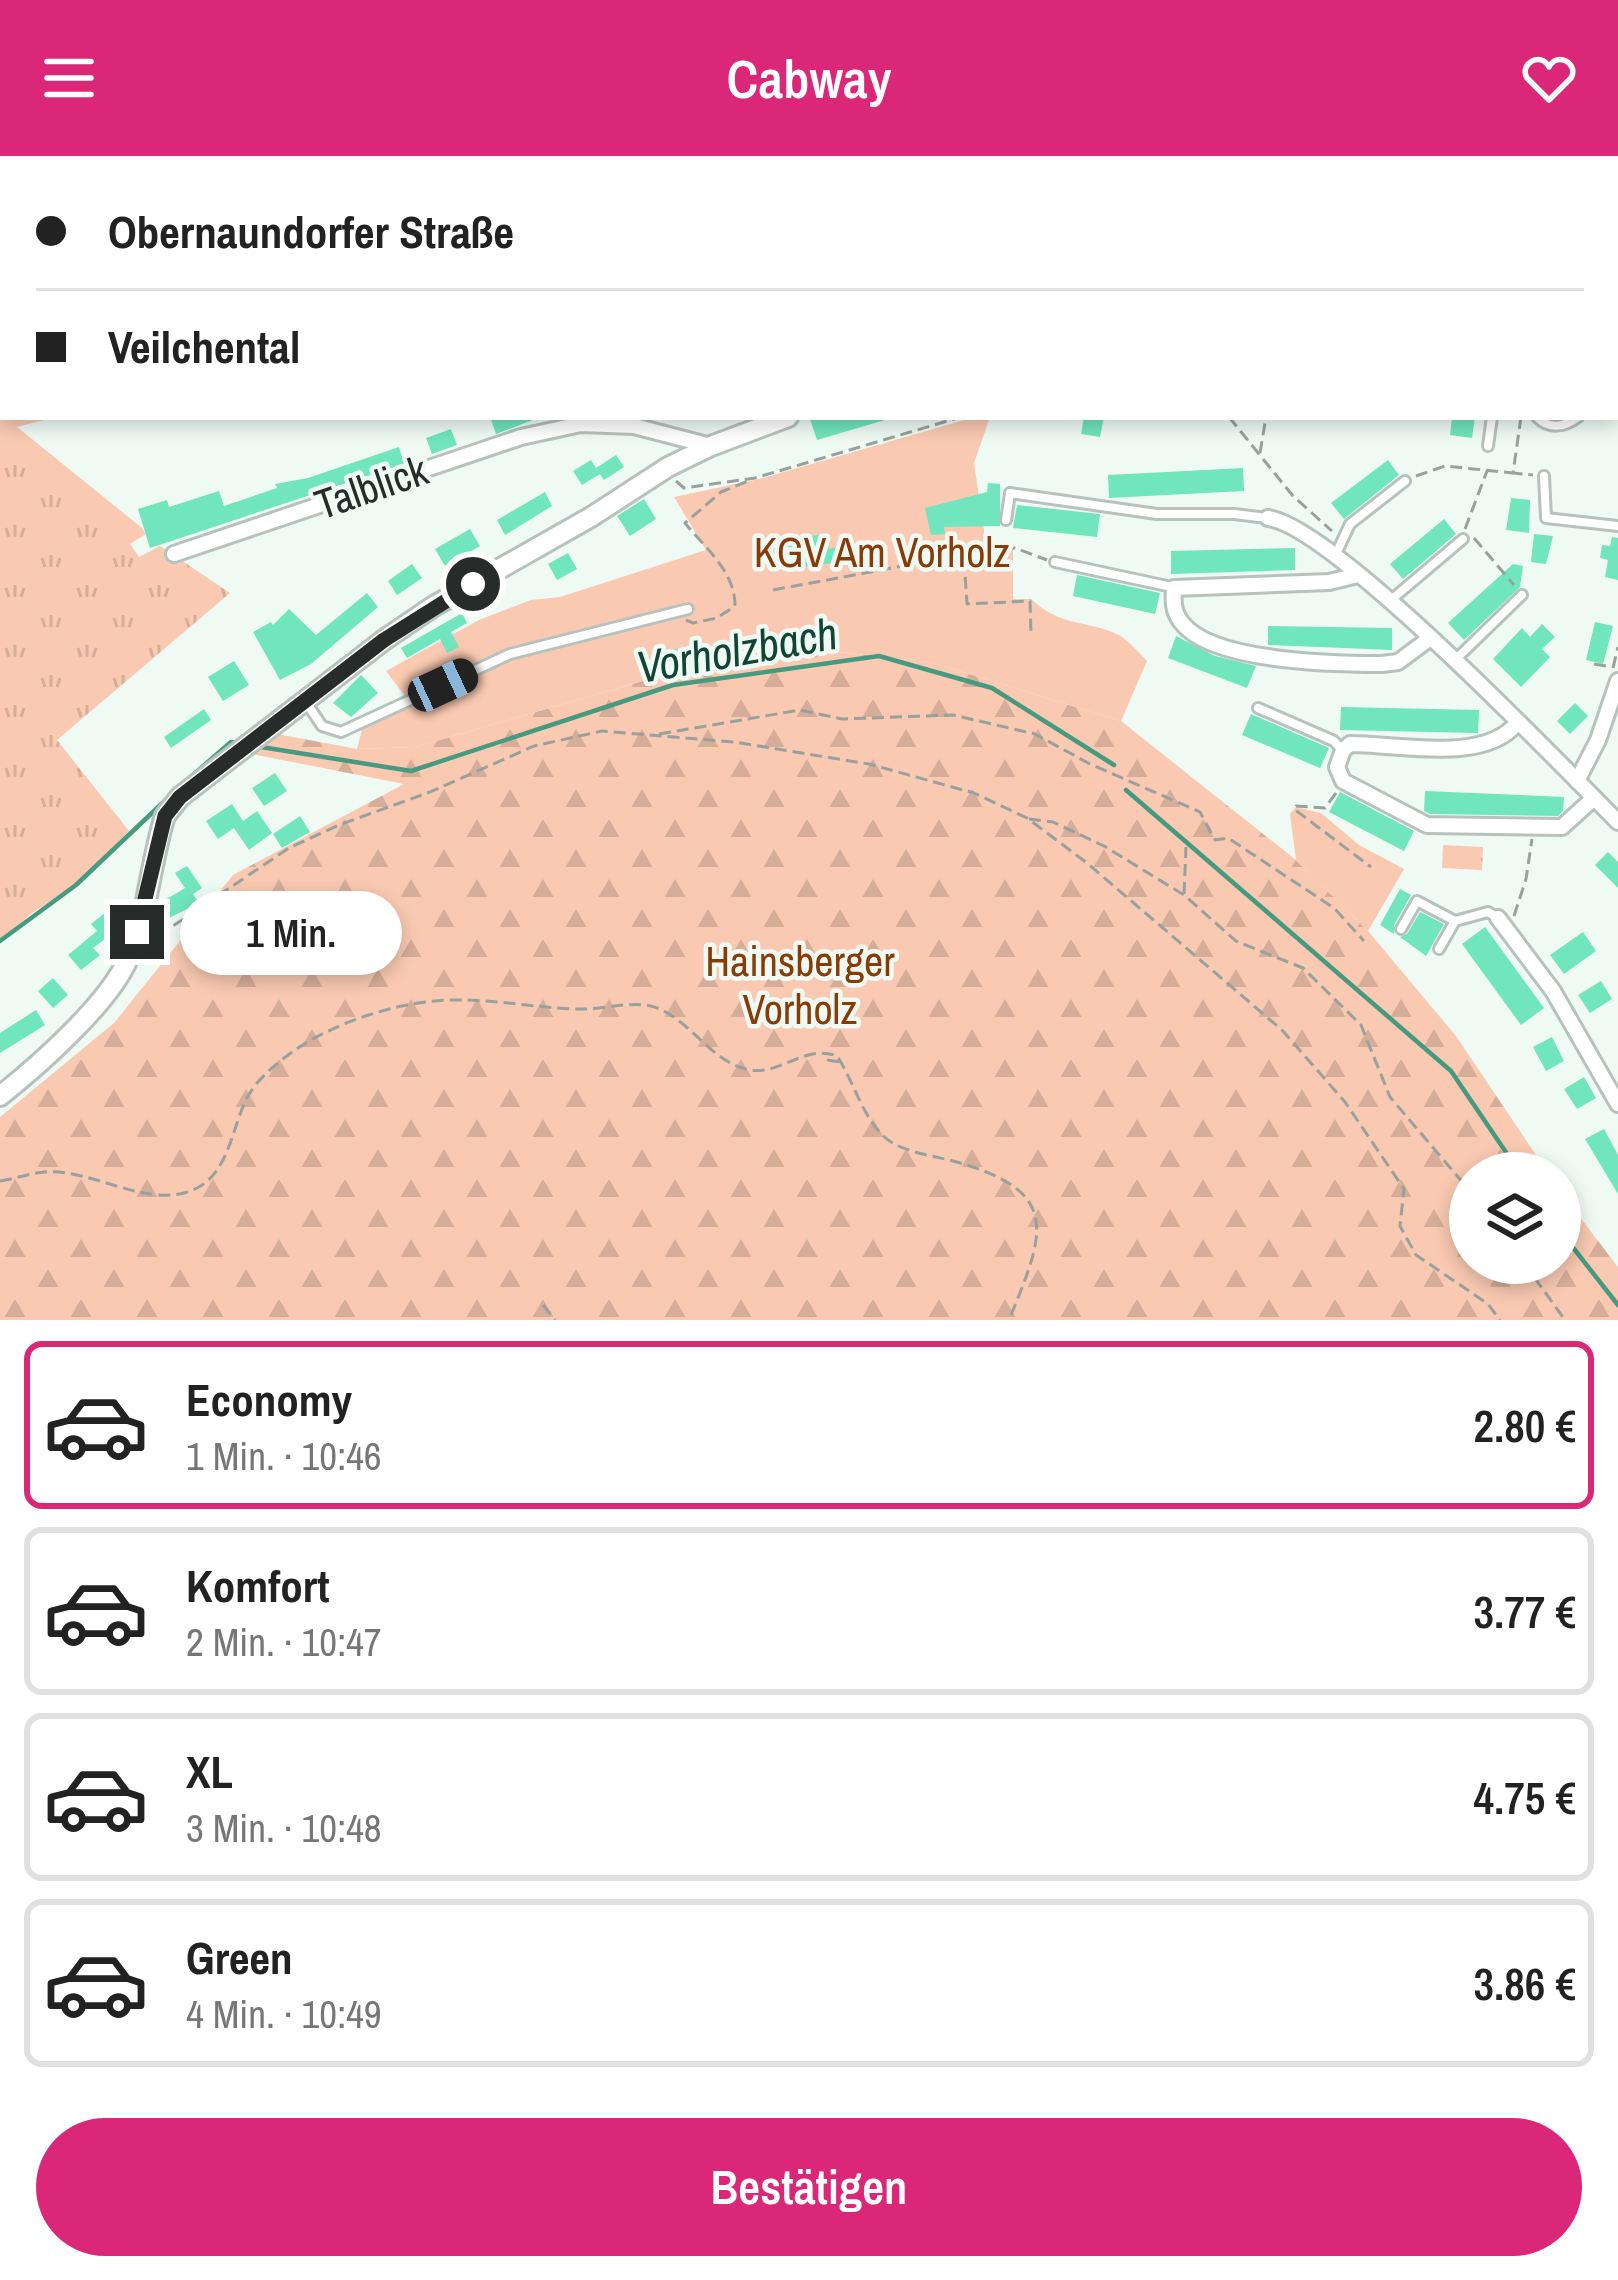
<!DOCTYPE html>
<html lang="de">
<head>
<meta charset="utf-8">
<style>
	:root { --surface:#fff; --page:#f6f6f6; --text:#222; --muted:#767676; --line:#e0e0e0; --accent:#db2777 }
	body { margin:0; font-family:"Archivo Narrow",sans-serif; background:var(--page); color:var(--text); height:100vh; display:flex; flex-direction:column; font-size:45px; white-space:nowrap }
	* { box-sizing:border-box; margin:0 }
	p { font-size:39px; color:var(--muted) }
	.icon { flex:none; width:66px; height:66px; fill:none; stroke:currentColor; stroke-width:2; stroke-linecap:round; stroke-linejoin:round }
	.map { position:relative; height:1164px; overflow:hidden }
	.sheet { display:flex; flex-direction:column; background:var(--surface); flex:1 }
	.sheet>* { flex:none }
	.banner { position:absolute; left:0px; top:0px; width:1620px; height:264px; box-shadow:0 6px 18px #0003; display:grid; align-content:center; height:264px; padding:0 36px; background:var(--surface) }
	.tools { position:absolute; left:1449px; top:996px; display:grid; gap:24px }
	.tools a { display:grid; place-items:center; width:132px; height:132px; border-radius:50%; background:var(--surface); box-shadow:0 6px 18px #0003; font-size:60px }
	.end { position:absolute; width:54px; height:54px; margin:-27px; border:15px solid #272b2a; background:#fff; box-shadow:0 0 0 6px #fff }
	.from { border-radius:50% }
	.bubble { position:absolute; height:84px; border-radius:42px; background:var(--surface); box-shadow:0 6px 18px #0003; font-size:39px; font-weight:600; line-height:84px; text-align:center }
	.car { position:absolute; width:36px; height:72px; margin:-36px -18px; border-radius:15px; box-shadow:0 0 9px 3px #0007; background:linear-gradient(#222 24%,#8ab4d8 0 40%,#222 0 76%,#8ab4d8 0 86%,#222 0) }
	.banner b { display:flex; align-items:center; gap:42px; height:114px; font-size:45px }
	.banner b+b { border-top:3px solid var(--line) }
	.banner i { width:30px; height:30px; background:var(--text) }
	ul { padding:21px 0 0; list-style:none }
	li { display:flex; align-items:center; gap:36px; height:168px; margin:0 24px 18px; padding:0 12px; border:6px solid var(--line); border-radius:18px }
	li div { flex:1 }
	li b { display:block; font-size:45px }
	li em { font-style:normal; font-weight:600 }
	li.active { border-color:var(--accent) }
	li>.icon { width:108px; height:108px; stroke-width:1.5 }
	.action { display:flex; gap:24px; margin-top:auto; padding:24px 36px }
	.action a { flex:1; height:138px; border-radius:72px; background:var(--accent); color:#fff; font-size:48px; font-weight:600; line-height:138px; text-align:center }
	header { display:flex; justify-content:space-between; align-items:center; height:156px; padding:0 36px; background:var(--accent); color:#fff; font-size:54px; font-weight:600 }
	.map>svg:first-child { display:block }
	.grass { fill:url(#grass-tufts) }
	.forest { fill:url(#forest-firs) }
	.garden { fill:#f9c9b1 }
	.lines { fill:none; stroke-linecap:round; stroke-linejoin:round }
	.stream { stroke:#469a7f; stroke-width:4.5 }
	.building { fill:#70e5be }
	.service-casing { stroke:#b7c1bd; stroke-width:14 }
	.minor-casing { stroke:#b7c1bd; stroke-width:20 }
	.tertiary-casing { stroke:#b7c1bd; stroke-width:24 }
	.secondary-casing { stroke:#b7c1bd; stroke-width:27 }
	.path { stroke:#99a19e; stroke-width:3; stroke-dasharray:12 6; stroke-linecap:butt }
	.service { stroke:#fff; stroke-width:8 }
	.minor { stroke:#fff; stroke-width:14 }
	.tertiary { stroke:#fff; stroke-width:18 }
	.secondary { stroke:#fff; stroke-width:21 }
	.route { stroke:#272b2a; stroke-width:15 }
	.labels { text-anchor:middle; stroke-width:9; stroke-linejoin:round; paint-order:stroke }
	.street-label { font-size:42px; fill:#272b2a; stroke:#effaf5 }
	.park-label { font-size:42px; fill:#893b06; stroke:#effaf5 }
	.water-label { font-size:45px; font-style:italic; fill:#114435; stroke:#effaf5 }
</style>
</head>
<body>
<header><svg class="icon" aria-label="menu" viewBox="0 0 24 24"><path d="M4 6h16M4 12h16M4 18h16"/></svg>Cabway<svg class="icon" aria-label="heart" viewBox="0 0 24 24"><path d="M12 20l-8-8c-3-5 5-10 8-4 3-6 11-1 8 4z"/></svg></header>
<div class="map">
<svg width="1618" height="1164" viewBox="0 0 1618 1164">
	<defs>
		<pattern id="grass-tufts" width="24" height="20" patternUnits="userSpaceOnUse" patternTransform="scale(3)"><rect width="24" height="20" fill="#f9c9b1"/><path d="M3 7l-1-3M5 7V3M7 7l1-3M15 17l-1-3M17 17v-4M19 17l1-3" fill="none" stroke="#d5ad98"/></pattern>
		<pattern id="forest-firs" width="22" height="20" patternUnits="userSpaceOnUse" patternTransform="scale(3)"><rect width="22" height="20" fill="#f9c9b1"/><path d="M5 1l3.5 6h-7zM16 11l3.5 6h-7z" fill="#d5ad98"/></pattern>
	</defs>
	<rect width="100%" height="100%" fill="#effaf5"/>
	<g class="grass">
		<polygon points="0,0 863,0 3,3 3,261 56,261 17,271 142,372 146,378 130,388 139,401 160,390 230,437 57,584 129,675 76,729 32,757 0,785"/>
		<polygon points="1443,689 1483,691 1482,714 1442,712"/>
	</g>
	<polygon class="forest" points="771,488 934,507 1121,565 1296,704 1368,775 1456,880 1548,1017 1470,1017 1470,1107 1560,1107 1560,1035 1618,1111 1618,1164 0,1164 0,961 114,867 233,719 404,628 252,598 277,578 357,593 415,591"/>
	<g class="garden">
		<path d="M975,261H990L974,307L987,395L1013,393V443H1031C1060,471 1088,464 1119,479C1129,485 1139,497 1147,505L1121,565L934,507L771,488L415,591L357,593L362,573L411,548L386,515L479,464L531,444L560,441L706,394L674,341L759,323Z"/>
		<polygon points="1296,651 1321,657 1359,689 1404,713 1368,775 1296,704 1290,658"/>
	</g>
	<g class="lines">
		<g class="stream">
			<polyline points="255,590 411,615 673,529 879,500 992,532 1114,609"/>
			<polyline points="186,625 231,586 238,587"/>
			<polyline points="1126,634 1451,915 1520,1017"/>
			<polyline points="0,785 76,729 173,637"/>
			<polyline points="1560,1075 1618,1149"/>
		</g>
	</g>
	<g class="building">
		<polygon points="490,261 538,261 538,262 496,278"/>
		<polygon points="817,261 885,261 885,264 817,284 810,263"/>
		<polygon points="1084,261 1104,261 1100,281 1081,278"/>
		<polygon points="1452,261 1475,261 1472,282 1450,279"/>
		<polygon points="451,273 457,289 432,298 426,282"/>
		<polygon points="399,291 404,308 150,392 138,353 167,344 169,351 219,335 224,350 277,332 275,328 308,322"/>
		<polygon points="616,299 624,311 604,324 600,318 582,329 573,315 591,304 596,312"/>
		<polygon points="1388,304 1399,319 1344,363 1331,347"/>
		<polygon points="1243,312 1244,335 1109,342 1108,319"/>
		<polygon points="988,327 1000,328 1000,370 944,371 945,378 931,379 925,352 987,336"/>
		<polygon points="545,336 552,350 505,379 497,364"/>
		<polygon points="1511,342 1530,344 1529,377 1506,374"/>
		<polygon points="644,343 656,363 630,380 617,360"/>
		<polygon points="1017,349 1100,358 1097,381 1013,372"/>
		<polygon points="1444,363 1456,378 1403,423 1390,408"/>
		<polygon points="470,373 480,390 445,410 435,393"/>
		<polygon points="825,377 829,393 838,391 840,406 788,413 783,387"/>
		<polygon points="1534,378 1553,380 1546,408 1531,406"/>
		<polygon points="1612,381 1618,382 1618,424 1605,421 1608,404 1600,402 1602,389 1610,390"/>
		<polygon points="1295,392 1295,414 1171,418 1171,395"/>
		<polygon points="568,397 577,413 557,424 548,408"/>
		<polygon points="412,408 422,422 397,439 388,425"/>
		<polygon points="1513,408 1523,410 1520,431 1464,484 1448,467"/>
		<polygon points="1077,419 1160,437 1155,458 1073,440"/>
		<polygon points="367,437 378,451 311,508 280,524 253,476 271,466 273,469 289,453 316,479"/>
		<polygon points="462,457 467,467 451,476 459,491 447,497 440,483 407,502 401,492"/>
		<polygon points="1595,466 1613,470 1603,508 1586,504"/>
		<polygon points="1542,468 1555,481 1542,493 1550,501 1521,531 1493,503 1522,472 1530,481"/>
		<polygon points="1268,470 1392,472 1392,494 1268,489"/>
		<polygon points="1176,480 1215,500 1256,510 1247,532 1168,502"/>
		<polygon points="694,491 695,502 662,505 661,494"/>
		<polygon points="234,505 249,529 223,545 208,521"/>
		<polygon points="361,519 378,537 351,561 333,547"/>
		<polygon points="1575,547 1588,560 1570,578 1557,565"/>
		<polygon points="1341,551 1479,554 1478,577 1340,574"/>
		<polygon points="204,553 211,564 171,592 164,581"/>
		<polygon points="1251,558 1329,592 1320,612 1242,579"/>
		<polygon points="275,617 287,635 264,650 252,632"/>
		<polygon points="1425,635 1564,641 1563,655 1558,660 1430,658 1424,655"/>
		<polygon points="1340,636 1414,675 1404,695 1329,656"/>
		<polygon points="232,648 243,665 257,655 272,677 249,694 234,672 218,683 206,665"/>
		<polygon points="300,660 310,676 282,692 273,678"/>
		<polygon points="1608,696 1618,706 1618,732 1595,709"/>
		<polygon points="187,710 202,732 193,738 199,747 169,762 160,747 185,732 175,717"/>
		<polygon points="1400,733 1411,739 1394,769 1394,778 1380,769"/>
		<polygon points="111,752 123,769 93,792 100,799 81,814 68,799 97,775 91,768"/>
		<polygon points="1420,756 1444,768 1426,800 1400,781 1407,778"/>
		<polygon points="1485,771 1544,852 1521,869 1462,788"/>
		<polygon points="1583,776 1596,795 1564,818 1550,799"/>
		<polygon points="53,822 68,839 53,852 38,835"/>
		<polygon points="1601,825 1612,843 1590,857 1578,839"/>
		<polygon points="36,854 45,869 0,897 0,877"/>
		<polygon points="1552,881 1564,905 1546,915 1533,891"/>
		<polygon points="1584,921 1596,942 1577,953 1564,933"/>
		<polygon points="1604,973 1618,999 1618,1038 1585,983"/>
	</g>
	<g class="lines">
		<defs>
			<g id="service">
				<polyline points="1617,40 1618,39"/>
				<polyline points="1617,253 1618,253"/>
				<path d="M1537,261C1549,274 1565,271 1578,261"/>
				<polyline points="1488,290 1492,261"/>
				<polyline points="1544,320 1546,362 1618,370"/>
				<polyline points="1006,364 1010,337 1157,358 1234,358 1267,362"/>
				<polyline points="1335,400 1350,368 1405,325"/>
				<polyline points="1055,406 1172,431"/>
				<polyline points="1391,444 1463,383"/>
				<polyline points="1454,505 1522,439"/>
				<polyline points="306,546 322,570 341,576 510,498 688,453"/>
				<polyline points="1258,552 1334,585 1341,593"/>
				<polyline points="1401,773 1417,745 1455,765 1488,756 1498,762"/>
				<polyline points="1439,793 1455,765"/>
			</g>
			<g id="minor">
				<path d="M1268,362C1333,370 1561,609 1618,666"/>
				<polyline points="174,398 521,281 581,268 634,270 711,290"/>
				<path d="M1358,419L1329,426L1174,432C1173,446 1173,456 1182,467C1212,506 1334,508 1382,508L1398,506L1429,483"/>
				<path d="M1517,567C1484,608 1400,588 1350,588L1343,594L1337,611L1343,625L1427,669L1562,671L1594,642"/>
				<polyline points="1577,625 1598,584 1618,525"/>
				<polyline points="1498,762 1553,835 1618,948"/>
			</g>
			<path id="tertiary" d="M0,940C38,910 107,849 127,805C148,760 150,707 165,660L180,641L384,484L434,450L591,361L668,311L711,290L788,261"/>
			<g id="secondary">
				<polyline points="1158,3 1159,0"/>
				<polyline points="1617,91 1618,91"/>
			</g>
		</defs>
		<use href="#service" class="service-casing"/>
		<use href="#minor" class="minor-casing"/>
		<use href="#tertiary" class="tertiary-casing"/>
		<use href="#secondary" class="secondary-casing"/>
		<g class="path">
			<polyline points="728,0 740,3"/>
			<polyline points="903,3 904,0"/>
			<polyline points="1617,65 1618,61"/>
			<polyline points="1229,261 1293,340 1332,375"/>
			<polyline points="1521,261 1513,317 1533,319"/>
			<polyline points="1260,297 1266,261"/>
			<polyline points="1416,320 1445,310 1513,317"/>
			<polyline points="676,325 684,332 755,322 961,261"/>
			<polyline points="1465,373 1487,315"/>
			<polyline points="1474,382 1514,429"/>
			<polyline points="964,403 967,448 1030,445 1031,478"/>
			<polyline points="773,434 989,394 1015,392 1047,404"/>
			<path d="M686,464L693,467L717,462L735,450C735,415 705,392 685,367L721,336L748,325"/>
			<polyline points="1594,508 1611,511"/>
			<polyline points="1613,512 1618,491"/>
			<polyline points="659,578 800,554 842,563 953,559 1035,578 1090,608 1200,656 1215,684 1228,682 1334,752 1364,785"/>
			<polyline points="1336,637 1325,652 1296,650 1294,653 1371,711"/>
			<polyline points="1029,663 1053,666 1104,690 1184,739 1236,785 1303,812 1361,869 1390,941 1470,1035"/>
			<polyline points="1184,738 1186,691"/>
			<polyline points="1514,760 1526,723 1532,683"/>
			<polyline points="157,775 167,774 289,692 339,669 430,636 534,590 602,575 734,586 869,608 974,637 1027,662 1087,707 1282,874 1345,946 1404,1033 1400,1070 1416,1099 1488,1148 1500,1164"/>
			<polyline points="827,904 840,906"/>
			<path d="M0,1025C15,1023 30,1017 45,1016C93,1012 151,1056 197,1032C228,1016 232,974 245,946C254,925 277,907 295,894C339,864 406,843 459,844C499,844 538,852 578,853C601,854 629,845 651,850C689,860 710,907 750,914C781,919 805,888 837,900C855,927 864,968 891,986C909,997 934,1000 953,1005C1063,1035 1045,1076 1009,1164"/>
			<polyline points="1524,1107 1565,1164"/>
			<polyline points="543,1149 555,1164"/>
		</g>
		<use href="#service" class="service"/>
		<use href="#minor" class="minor"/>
		<use href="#tertiary" class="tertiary"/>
		<use href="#secondary" class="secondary"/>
	</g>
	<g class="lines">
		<polyline class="route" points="137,776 165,660 180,641 384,484 473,428"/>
	</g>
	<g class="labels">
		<g class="street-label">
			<text transform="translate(371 331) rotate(-19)" y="15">Talblick</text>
		</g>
		<g class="park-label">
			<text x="882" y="411">KGV Am Vorholz</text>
			<text x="800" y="820">Hainsberger<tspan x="800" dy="48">Vorholz</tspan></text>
		</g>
		<g class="water-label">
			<text transform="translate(737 494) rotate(-10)" y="16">Vorholzbach</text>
		</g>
	</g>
</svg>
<div class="tools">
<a><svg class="icon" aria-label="layers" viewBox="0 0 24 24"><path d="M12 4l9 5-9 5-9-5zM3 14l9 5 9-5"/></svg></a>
</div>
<i class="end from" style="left:473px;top:428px"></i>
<i class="end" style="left:137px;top:776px"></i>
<div class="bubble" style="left:180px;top:735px;width:222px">1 Min.</div>
<i class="car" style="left:443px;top:529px;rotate:65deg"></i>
<div class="banner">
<b><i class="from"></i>Obernaundorfer Straße</b>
<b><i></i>Veilchental</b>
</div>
</div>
<section class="sheet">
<ul>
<li class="active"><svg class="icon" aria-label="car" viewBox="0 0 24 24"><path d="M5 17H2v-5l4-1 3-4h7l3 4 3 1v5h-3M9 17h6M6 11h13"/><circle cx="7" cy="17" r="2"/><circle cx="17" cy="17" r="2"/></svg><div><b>Economy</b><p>1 Min. · 10:46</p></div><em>2.80 €</em></li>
<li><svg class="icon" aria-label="car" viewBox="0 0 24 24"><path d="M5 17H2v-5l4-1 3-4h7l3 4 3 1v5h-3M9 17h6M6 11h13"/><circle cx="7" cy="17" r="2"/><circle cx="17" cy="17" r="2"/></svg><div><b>Komfort</b><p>2 Min. · 10:47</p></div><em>3.77 €</em></li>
<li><svg class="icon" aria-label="car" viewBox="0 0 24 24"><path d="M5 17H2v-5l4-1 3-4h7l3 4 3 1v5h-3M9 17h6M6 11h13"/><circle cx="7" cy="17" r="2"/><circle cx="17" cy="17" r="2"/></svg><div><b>XL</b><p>3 Min. · 10:48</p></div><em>4.75 €</em></li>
<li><svg class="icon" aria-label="car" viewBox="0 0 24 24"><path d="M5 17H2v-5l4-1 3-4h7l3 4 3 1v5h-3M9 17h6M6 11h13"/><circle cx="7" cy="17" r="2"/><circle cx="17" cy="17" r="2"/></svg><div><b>Green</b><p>4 Min. · 10:49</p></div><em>3.86 €</em></li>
</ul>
<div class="action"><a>Bestätigen</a></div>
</section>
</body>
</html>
